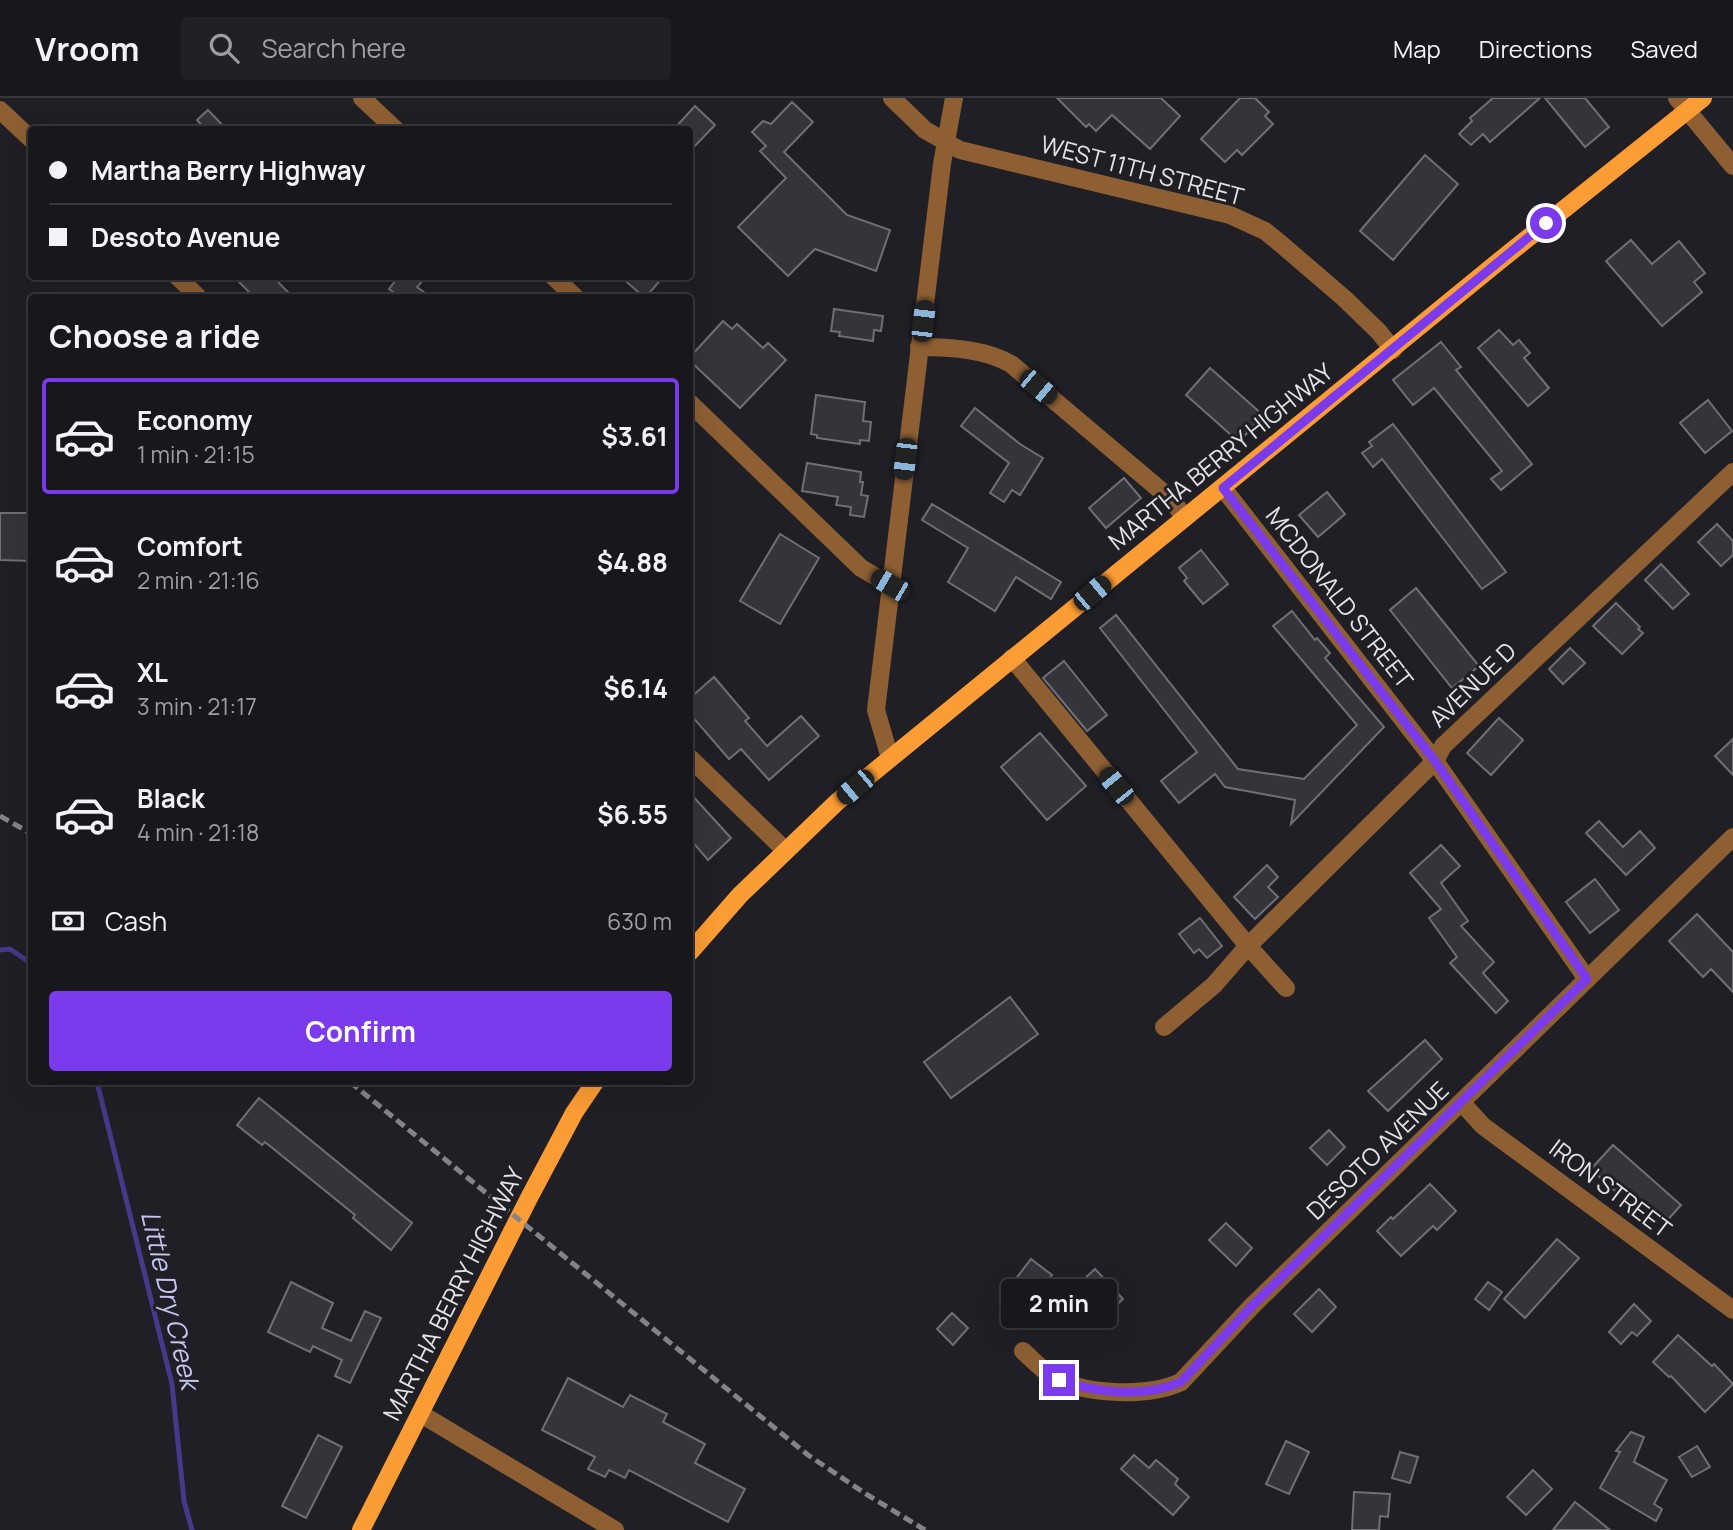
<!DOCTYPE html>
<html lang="en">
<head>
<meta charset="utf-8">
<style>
	:root { --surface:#17171c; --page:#202025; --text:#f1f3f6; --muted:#9e9fa3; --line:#36363b; --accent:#7c3aed }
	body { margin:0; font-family:Manrope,sans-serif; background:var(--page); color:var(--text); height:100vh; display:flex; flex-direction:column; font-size:26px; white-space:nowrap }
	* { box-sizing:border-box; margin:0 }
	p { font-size:23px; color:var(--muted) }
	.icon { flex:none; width:38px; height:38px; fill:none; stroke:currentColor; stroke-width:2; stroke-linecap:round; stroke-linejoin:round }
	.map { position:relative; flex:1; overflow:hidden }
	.side { position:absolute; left:28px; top:196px; width:665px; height:791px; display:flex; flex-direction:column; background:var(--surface); border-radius:7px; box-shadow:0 7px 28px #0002,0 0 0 2px var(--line) }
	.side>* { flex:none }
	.top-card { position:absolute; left:28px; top:28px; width:665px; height:154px; border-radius:7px; box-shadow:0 7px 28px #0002,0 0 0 2px var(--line); display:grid; align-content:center; height:154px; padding:0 21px; background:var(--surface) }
	.end { position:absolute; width:32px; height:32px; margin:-16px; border:9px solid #7c3aed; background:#fff; box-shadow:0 0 0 4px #fff }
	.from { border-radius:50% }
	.bubble { position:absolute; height:49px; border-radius:7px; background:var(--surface); box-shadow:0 7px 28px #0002,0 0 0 2px var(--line); font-size:23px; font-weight:700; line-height:49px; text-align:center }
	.car { position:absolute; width:21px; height:42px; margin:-21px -10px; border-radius:9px; box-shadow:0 0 5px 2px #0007; background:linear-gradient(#222 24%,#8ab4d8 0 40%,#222 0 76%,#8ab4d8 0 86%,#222 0) }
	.top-card b { display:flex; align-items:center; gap:24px; height:66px; font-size:26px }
	.top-card b+b { border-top:2px solid var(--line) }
	.top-card i { width:18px; height:18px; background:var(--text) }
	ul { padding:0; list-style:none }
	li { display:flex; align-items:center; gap:21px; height:116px; margin:0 14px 10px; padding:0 7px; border:4px solid transparent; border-radius:7px }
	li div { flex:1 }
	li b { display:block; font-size:26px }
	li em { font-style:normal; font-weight:700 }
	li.on { border-color:var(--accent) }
	li>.icon { width:63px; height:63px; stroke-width:1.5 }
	h2 { padding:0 21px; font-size:32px; line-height:84px }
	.pay { display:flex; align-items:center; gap:18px; height:77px; padding:0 21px; font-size:26px }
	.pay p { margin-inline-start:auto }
	.cta { display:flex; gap:14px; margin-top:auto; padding:14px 21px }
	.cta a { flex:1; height:80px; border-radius:7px; background:var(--accent); color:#fff; font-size:28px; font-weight:700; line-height:80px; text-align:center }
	header { display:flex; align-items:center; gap:42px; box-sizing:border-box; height:98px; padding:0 35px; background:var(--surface); border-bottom:2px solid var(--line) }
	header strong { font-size:33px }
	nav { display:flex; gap:38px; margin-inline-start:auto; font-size:24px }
	.search { width:490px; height:63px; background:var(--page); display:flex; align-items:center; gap:18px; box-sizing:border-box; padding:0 24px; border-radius:7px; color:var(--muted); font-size:26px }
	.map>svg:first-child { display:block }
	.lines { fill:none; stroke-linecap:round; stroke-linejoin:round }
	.stream { stroke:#463989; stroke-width:5 }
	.building { fill:#34343a; stroke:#6f6f76; stroke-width:2 }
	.minor { stroke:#8d5f33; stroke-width:18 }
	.major { stroke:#fc9c34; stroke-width:18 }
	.rail { stroke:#838388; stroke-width:5; stroke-dasharray:10 5; stroke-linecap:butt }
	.route { stroke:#7c3aed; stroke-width:9 }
	.labels { text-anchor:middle; stroke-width:6; stroke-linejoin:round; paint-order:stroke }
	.street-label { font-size:24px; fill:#e3e3e7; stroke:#1f1f25 }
	.water-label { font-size:26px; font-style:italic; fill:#c6c5f2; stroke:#1f1f25 }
</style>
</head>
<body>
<header>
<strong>Vroom</strong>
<div class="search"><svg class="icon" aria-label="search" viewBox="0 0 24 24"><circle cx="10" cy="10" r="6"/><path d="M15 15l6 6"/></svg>Search here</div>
<nav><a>Map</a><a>Directions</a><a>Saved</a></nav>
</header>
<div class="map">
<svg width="1733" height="1432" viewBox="0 0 1733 1432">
	<rect width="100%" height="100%" fill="#1f1f25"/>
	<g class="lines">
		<g class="stream">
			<polyline points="0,852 10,851 32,866"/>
			<polyline points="97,984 172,1286 184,1403 192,1432"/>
		</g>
	</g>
	<g class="building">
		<polygon points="1057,0 1161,0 1180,18 1150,51 1112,17 1096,33 1089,26 1086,29"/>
		<polygon points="1240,0 1255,0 1269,14 1265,18 1273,26 1242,57 1237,52 1225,64 1201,41"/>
		<polygon points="1493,0 1540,0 1490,44 1483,36 1471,47 1459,36 1472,23 1470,20"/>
		<polygon points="1545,0 1585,0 1609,29 1585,49"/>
		<polygon points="792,4 813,24 784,54 847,117 890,132 876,173 815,151 788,178 738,129 786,80 760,53 766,48 752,34 763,23 771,26"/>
		<polygon points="695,8 715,27 690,53 690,32 673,32"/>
		<polygon points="208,12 227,32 206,32 197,22"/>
		<polygon points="1425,57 1458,86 1393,162 1360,133"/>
		<polygon points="1631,142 1652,166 1679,143 1705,175 1694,184 1702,194 1662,228 1606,163"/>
		<polygon points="233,178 272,178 294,200 255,200"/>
		<polygon points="399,178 427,178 417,189 432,200 401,200 389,191"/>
		<polygon points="620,178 664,178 645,200"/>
		<polygon points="834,211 883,218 881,233 874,232 873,243 839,238 840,234 831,233"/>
		<polygon points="723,223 732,231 737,226 763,250 768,245 786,262 740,310 690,263 690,259"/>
		<polygon points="1499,232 1513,247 1519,242 1530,255 1524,260 1549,290 1528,308 1478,250"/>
		<polygon points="1441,244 1461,269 1456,272 1532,366 1501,392 1491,381 1502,373 1434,290 1413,307 1393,282"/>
		<polygon points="1210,270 1263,317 1239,344 1186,297"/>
		<polygon points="816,297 865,304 863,323 871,324 869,343 860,342 860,346 817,340 817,337 811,336"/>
		<polygon points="1708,302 1732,333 1705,355 1680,325"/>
		<polygon points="975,310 1020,346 1043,360 1020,397 1012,392 1004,404 990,395 1009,365 961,328"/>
		<polygon points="1393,326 1506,474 1482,491 1382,361 1373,369 1362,355 1372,348 1369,344"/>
		<polygon points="807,365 861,374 860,384 863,384 861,397 868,398 864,419 850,417 851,409 836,407 838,399 802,393"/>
		<polygon points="1124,380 1141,400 1106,430 1089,410"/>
		<polygon points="1327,394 1345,416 1318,439 1299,417"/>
		<polygon points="932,406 1061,484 1051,501 1016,479 995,513 948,484 968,450 922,422"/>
		<polygon points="0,415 32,415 32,463 0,462"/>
		<polygon points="1717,426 1733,443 1733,457 1721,468 1698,444"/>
		<polygon points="780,436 819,460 780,526 740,503"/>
		<polygon points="1201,452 1228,486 1203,506 1184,483 1187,480 1179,470"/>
		<polygon points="1661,466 1689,496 1673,511 1645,482"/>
		<polygon points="1416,490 1479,568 1452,590 1390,512"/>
		<polygon points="1616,505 1640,529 1638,531 1643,535 1622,556 1593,528"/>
		<polygon points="1292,513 1315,542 1317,540 1330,555 1325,560 1384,629 1291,726 1295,702 1225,689 1215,676 1179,705 1161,683 1197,654 1100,530 1116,517 1238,671 1304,681 1357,627 1273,528"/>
		<polygon points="1570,550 1585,565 1563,586 1549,571"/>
		<polygon points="1064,563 1107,617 1087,633 1043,580"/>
		<polygon points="714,579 749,620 745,623 767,648 801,618 819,638 769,682 741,651 729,661 690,616 690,600"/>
		<polygon points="1499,620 1523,642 1491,677 1467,655"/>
		<polygon points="1040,635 1086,688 1047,722 1001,669"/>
		<polygon points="1733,641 1733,677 1715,658"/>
		<polygon points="690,695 731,740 708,762 690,741"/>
		<polygon points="1599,723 1623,749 1640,733 1655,750 1626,777 1586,735"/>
		<polygon points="1441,747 1460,768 1441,785 1468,823 1461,828 1494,864 1483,875 1508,903 1496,915 1450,865 1457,859 1429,820 1441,811 1410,775"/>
		<polygon points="1267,767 1278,779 1268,789 1278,799 1255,821 1234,799"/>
		<polygon points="1595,781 1619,812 1590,835 1566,804"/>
		<polygon points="1697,816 1733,854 1733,894 1711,871 1703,879 1669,843"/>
		<polygon points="1200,820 1222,848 1207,860 1199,851 1194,855 1179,836"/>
		<polygon points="1010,899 1038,936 951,1000 924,964"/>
		<polygon points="1425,942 1442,961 1388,1013 1368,993"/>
		<polygon points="259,1000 412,1125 391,1152 353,1120 355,1117 265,1044 262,1047 237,1027"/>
		<polygon points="1329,1032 1345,1049 1327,1067 1310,1050"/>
		<polygon points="1613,1047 1681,1107 1665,1125 1622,1086 1615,1093 1591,1071"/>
		<polygon points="1430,1086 1456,1113 1437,1132 1433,1128 1401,1158 1377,1133 1391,1119 1393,1121"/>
		<polygon points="1226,1125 1252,1150 1236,1168 1209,1142"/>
		<polygon points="1557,1141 1579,1160 1525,1220 1504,1201"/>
		<polygon points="1031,1161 1052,1177 1029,1207 1008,1191"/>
		<polygon points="1095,1171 1123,1201 1111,1212 1083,1182"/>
		<polygon points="291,1184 333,1205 322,1230 351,1243 365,1213 381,1220 350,1285 335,1278 342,1262 313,1248 310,1254 268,1234"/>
		<polygon points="1488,1184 1502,1194 1489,1212 1475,1201"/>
		<polygon points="1319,1191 1336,1209 1312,1234 1294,1216"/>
		<polygon points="1634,1206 1651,1223 1637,1238 1632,1234 1621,1246 1609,1234"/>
		<polygon points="952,1215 968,1230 953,1247 937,1231"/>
		<polygon points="1678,1237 1712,1268 1714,1266 1733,1286 1705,1314 1671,1278 1669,1279 1653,1264"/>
		<polygon points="568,1280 623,1309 630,1297 667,1316 663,1324 705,1346 695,1365 745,1391 728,1424 629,1372 625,1380 609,1372 605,1379 588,1371 595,1359 542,1332"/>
		<polygon points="1631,1334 1644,1339 1634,1364 1667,1382 1654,1406 1662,1411 1656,1423 1600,1390 1620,1354 1616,1353"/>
		<polygon points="318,1337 342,1349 306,1420 282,1408"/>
		<polygon points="1286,1343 1309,1354 1289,1396 1266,1386"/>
		<polygon points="1697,1348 1710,1369 1692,1379 1679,1359"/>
		<polygon points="1400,1354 1418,1359 1410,1385 1392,1380"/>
		<polygon points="1134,1357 1149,1370 1156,1362 1178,1381 1175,1386 1189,1399 1173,1417 1121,1371"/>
		<polygon points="1533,1372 1552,1391 1526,1417 1507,1399"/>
		<polygon points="1354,1394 1390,1396 1388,1419 1380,1418 1379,1432 1352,1432"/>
		<polygon points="1575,1404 1594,1419 1610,1432 1553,1432"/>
	</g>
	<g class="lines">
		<g class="minor">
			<polyline points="362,0 396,32"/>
			<polyline points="892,0 925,32 960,52 1230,117 1265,133 1281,146 1345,201 1379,234 1393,252"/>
			<polyline points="1677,0 1733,68"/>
			<polyline points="0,12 32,42"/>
			<polyline points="177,178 199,200"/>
			<polyline points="553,178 576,200"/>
			<path d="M919,249C949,249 985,251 1011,266L1172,402L1184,419"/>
			<polyline points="690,305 861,470 890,487"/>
			<polyline points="1223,390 1435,663 1587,881"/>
			<polyline points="1012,560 1248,848 1286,890"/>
			<polyline points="690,660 785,752"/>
			<polyline points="890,660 876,612 942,66 954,0"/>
			<polyline points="1164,929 1214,887 1248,848 1435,663 1443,648 1733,374"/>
			<polyline points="1462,1005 1483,1028 1733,1212"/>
			<path d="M1023,1253C1034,1263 1045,1275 1057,1281C1089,1297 1149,1299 1181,1284L1252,1208L1733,739"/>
			<polyline points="421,1316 615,1432"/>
		</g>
		<g class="major">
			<polyline points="690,854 740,797 837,704 1498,164 1703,0"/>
			<polyline points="361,1432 529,1100 574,1015 595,984"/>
		</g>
		<g class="rail">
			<polyline points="0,718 32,736"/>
			<polyline points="350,984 808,1357 866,1396 925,1432"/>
		</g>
	</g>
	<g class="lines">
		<path class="route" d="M1059,1282C1096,1295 1145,1300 1181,1284L1252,1208L1587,881L1435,663L1223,390L1546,125"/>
	</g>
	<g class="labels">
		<g class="street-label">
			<text transform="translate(1142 73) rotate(15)" y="8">WEST 11TH STREET</text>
			<text transform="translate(1221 359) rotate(-39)" y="8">MARTHA BERRY HIGHWAY</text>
			<text transform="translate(1339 500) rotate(52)" y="8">MCDONALD STREET</text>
			<text transform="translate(1473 587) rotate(-44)" y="8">AVENUE D</text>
			<text transform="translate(1378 1053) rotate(-44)" y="8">DESOTO AVENUE</text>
			<text transform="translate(1610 1091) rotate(37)" y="8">IRON STREET</text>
			<text transform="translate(454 1196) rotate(-63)" y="8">MARTHA BERRY HIGHWAY</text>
		</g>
		<g class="water-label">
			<text transform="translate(170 1202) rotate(77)" y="9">Little Dry Creek</text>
		</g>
	</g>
</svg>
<i class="end from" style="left:1546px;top:125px"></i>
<i class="end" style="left:1059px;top:1282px"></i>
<div class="bubble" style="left:1001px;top:1181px;width:116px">2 min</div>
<i class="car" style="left:923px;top:223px;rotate:7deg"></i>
<i class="car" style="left:1038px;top:289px;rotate:130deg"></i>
<i class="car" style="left:905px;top:361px;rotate:187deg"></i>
<i class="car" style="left:890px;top:487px;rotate:300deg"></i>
<i class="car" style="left:1092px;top:495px;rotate:50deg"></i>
<i class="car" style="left:1116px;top:688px;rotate:321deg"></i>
<i class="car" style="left:855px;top:689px;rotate:230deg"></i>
<div class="top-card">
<b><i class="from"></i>Martha Berry Highway</b>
<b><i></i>Desoto Avenue</b>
</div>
<section class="side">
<h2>Choose a ride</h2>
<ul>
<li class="on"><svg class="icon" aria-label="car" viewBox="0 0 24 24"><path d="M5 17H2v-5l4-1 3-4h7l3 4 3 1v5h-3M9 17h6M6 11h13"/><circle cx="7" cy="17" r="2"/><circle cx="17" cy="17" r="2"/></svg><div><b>Economy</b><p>1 min · 21:15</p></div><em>$3.61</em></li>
<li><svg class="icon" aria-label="car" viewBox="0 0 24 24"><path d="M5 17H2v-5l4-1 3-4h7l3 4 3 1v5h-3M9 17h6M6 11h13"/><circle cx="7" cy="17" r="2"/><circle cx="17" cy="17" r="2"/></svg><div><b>Comfort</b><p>2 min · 21:16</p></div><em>$4.88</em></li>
<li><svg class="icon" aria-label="car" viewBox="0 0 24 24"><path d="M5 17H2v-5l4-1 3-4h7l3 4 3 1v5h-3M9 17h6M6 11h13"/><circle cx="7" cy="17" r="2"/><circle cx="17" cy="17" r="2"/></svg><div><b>XL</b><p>3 min · 21:17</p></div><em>$6.14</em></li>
<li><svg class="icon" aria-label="car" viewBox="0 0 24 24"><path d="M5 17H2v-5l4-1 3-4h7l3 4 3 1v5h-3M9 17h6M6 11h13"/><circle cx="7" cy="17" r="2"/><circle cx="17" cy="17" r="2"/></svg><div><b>Black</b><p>4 min · 21:18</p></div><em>$6.55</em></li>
</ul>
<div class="pay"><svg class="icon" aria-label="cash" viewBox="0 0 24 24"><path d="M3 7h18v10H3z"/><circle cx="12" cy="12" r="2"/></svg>Cash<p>630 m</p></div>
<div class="cta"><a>Confirm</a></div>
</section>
</div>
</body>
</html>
